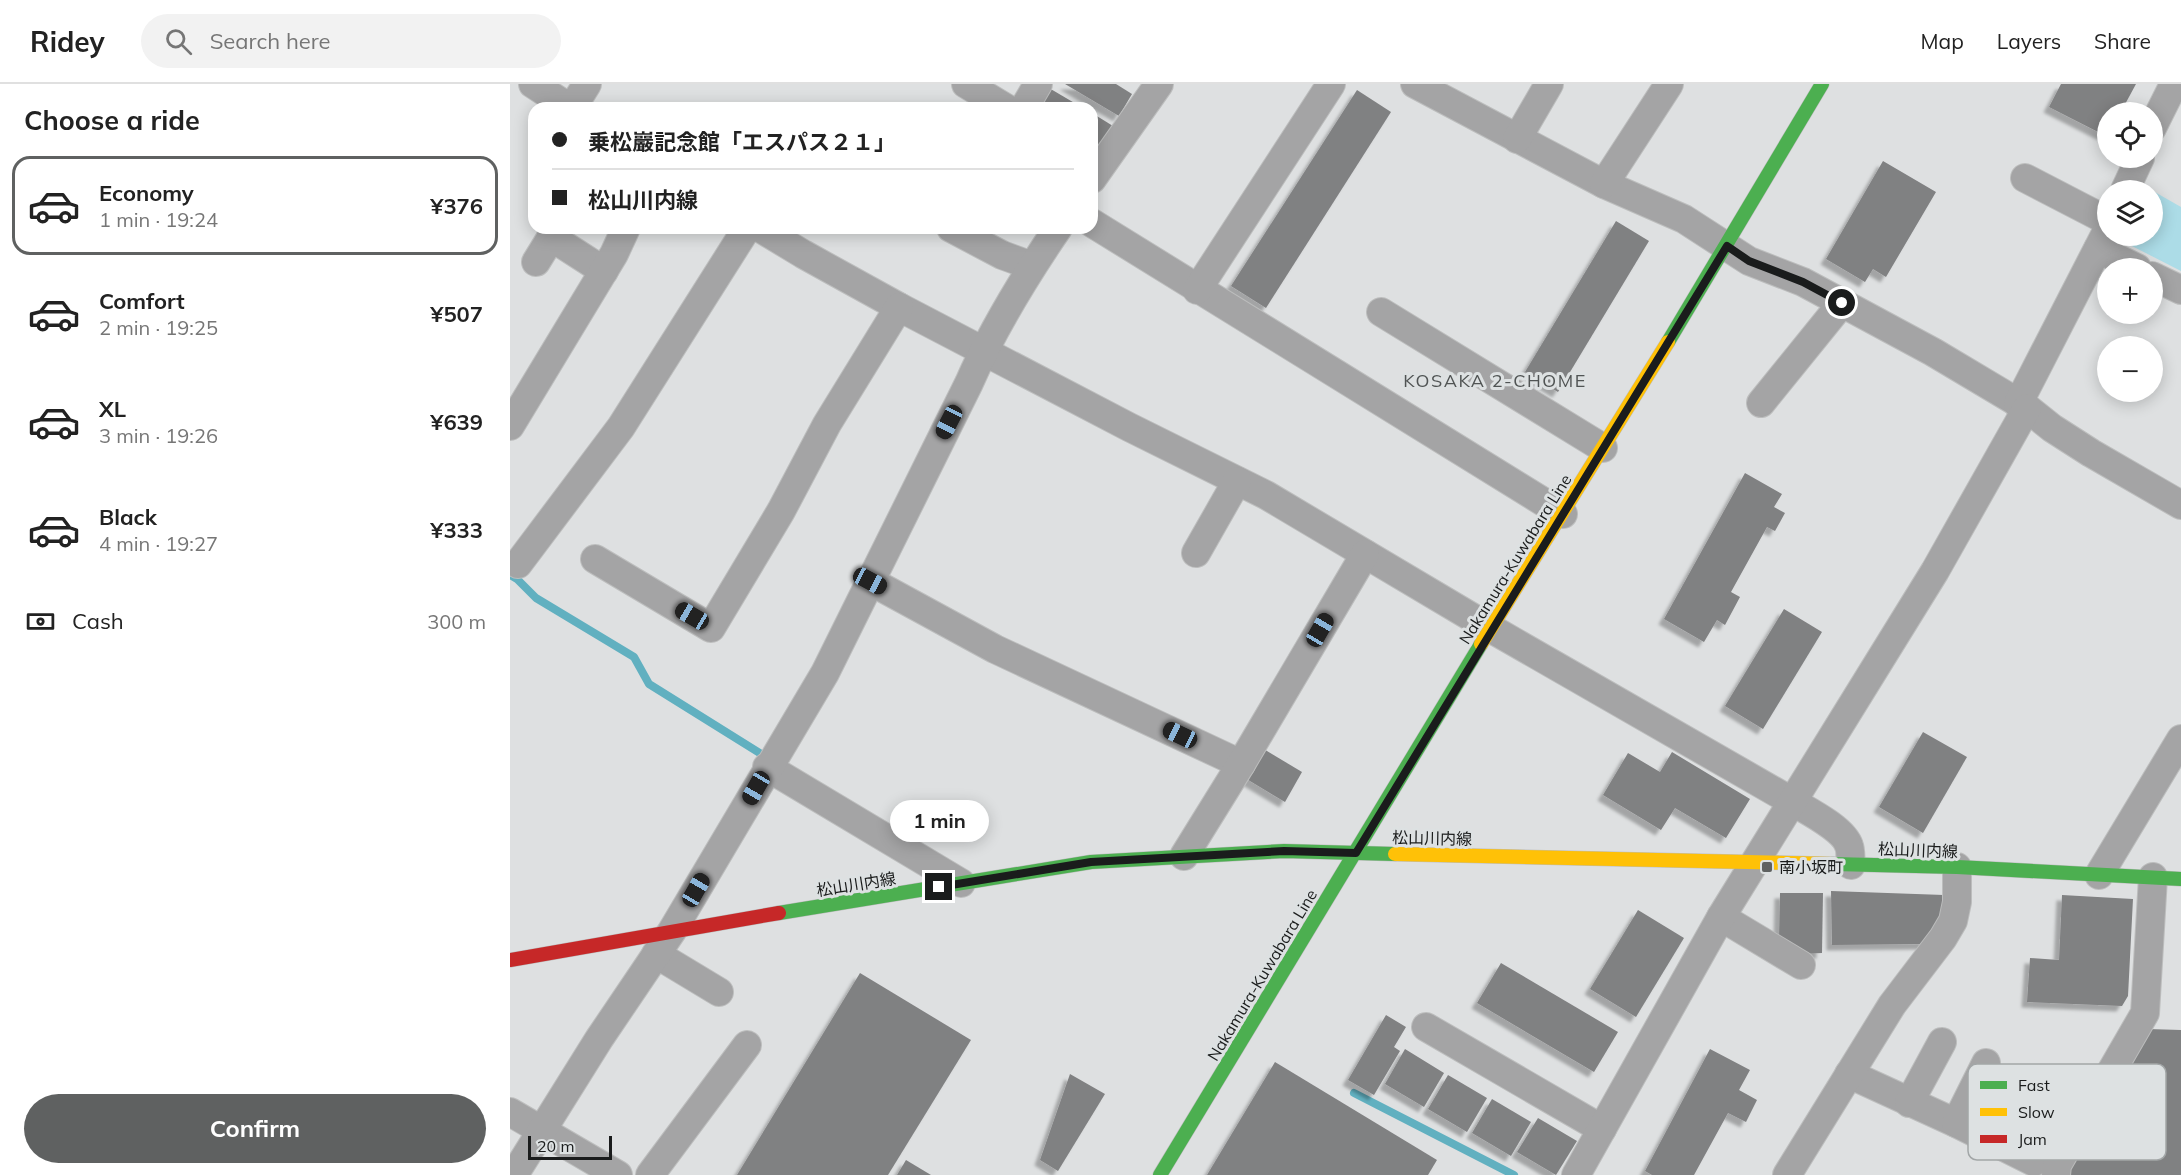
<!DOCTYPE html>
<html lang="en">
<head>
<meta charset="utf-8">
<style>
	:root { --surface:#fff; --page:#f2f2f2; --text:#222; --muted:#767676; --line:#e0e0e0; --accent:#5f6161 }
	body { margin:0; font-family:Mulish,"Noto Sans JP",sans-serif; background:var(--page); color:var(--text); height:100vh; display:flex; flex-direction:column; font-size:22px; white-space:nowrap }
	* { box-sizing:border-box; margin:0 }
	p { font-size:20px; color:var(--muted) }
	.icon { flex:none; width:33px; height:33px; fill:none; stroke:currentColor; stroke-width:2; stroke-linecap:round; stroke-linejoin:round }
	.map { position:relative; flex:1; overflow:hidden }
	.details { display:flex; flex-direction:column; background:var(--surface); width:510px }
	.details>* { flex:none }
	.guide { position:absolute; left:18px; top:18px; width:570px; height:132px; border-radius:18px; box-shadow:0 3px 15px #0003; display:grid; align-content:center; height:132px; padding:0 24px; background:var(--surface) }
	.buttons { position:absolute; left:1587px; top:18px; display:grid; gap:12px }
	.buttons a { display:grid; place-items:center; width:66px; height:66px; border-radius:50%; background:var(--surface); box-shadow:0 3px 15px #0003; font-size:30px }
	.scale { position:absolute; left:18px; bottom:15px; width:84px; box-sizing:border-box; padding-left:6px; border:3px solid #1a1c1c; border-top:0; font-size:16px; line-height:21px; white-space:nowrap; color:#1a1c1c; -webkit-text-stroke:4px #dde1e2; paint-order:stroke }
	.end { position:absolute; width:27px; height:27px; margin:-14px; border:8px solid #1a1c1c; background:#fff; box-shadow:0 0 0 3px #fff }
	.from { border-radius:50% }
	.bubble { position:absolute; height:42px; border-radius:21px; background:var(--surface); box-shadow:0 3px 15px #0003; font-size:20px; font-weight:700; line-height:42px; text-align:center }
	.car { position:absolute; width:18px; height:36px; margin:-18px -9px; border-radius:8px; box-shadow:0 0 4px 2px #0007; background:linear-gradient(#222 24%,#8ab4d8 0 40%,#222 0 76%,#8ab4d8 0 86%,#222 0) }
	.guide b { display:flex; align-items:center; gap:21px; height:57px; font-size:22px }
	.guide b+b { border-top:2px solid var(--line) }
	.guide i { width:15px; height:15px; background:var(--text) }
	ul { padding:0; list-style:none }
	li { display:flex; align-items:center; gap:18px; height:99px; margin:0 12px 9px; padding:0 12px; border:3px solid transparent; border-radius:18px }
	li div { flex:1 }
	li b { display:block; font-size:22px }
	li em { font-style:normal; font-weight:700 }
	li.active { border-color:var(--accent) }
	li>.icon { width:54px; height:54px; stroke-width:1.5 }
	h2 { padding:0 24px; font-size:27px; line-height:72px }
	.pay { display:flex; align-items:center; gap:15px; height:66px; padding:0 24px; font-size:22px }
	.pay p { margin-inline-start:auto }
	.action { display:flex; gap:12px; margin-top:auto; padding:12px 24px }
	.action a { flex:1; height:69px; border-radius:36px; background:var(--accent); color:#fff; font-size:24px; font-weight:700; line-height:69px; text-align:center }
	header { display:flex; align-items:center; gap:36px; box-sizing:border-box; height:84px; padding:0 30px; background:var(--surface); border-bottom:2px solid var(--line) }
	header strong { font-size:28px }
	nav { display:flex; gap:33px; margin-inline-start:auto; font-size:21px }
	.search { width:420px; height:54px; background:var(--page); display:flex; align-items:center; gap:15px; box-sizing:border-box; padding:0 21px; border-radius:33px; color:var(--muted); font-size:22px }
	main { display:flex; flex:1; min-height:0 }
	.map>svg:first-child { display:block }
	.green { fill:#acdce7 }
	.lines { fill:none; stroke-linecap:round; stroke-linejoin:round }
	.stream { stroke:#61b0c0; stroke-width:8 }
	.building { fill:#808182; filter:url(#shadow) }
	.street-casing { stroke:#bcbdbd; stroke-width:30 }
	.fast-casing { stroke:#bcbdbd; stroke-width:15 }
	.slow-casing { stroke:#bcbdbd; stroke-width:15 }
	.jam-casing { stroke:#bcbdbd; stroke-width:15 }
	.street { stroke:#a4a4a5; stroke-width:28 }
	.fast { stroke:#4caf50; stroke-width:14 }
	.slow { stroke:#ffc107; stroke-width:14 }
	.jam { stroke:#c62828; stroke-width:14 }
	.route { stroke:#1a1c1c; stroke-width:8 }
	.poi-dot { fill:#5f6161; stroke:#dde1e2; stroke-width:2 }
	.labels { text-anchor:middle; stroke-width:6; stroke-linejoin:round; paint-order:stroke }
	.street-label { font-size:16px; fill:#1a1c1c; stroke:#dde1e2 }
	.poi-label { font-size:16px; fill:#1a1c1c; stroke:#dde1e2; text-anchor:start }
	.neighbourhood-label { font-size:18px; letter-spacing:1.5px; fill:#505454; stroke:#dde1e2 }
	.key { fill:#dde1e2; stroke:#a2a6a7; stroke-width:1.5 }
	.key-label { font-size:16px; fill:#1a1c1c }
</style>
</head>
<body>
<header>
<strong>Ridey</strong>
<div class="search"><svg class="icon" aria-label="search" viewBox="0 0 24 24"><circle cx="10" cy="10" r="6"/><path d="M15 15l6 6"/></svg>Search here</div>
<nav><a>Map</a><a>Layers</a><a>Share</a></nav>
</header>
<main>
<section class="details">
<h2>Choose a ride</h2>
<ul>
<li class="active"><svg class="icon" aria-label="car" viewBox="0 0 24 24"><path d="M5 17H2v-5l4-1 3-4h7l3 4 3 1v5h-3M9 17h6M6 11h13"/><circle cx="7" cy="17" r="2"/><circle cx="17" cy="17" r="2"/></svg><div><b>Economy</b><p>1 min · 19:24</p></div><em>¥376</em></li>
<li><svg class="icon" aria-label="car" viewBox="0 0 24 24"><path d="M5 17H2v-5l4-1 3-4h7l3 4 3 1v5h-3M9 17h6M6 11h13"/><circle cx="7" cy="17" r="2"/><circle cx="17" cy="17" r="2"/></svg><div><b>Comfort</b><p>2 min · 19:25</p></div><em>¥507</em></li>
<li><svg class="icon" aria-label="car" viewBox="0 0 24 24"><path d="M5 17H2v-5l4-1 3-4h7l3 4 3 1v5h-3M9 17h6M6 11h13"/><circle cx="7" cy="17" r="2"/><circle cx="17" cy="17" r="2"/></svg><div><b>XL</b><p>3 min · 19:26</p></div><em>¥639</em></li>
<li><svg class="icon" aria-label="car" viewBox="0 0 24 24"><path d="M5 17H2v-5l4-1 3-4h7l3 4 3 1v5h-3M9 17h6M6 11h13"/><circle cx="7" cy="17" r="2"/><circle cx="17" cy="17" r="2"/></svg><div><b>Black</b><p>4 min · 19:27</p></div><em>¥333</em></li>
</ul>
<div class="pay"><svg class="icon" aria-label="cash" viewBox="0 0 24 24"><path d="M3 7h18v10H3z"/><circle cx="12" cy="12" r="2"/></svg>Cash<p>300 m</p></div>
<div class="action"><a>Confirm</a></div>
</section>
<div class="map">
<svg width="1671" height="1091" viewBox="0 0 1671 1091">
	<defs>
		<filter id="shadow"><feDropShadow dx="-5.5" dy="5.5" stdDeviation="1.5" flood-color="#0004"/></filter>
	</defs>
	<rect width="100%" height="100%" fill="#dee0e1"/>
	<polygon class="green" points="1643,107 1671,123 1671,187 1618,160 1622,152 1642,152"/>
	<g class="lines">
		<g class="stream">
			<polyline points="0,491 7,495 26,514 124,573 139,600 253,671"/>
			<polyline points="844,1009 1004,1091"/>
		</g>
	</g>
	<g class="building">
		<polygon points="555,0 606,0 622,10 609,32"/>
		<polygon points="1551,0 1626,0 1613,24 1621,28 1598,28 1598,53 1539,23"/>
		<polygon points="539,4 573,24 527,24"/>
		<polygon points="847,6 881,28 756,224 721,202"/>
		<polygon points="582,29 603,42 590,64 582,59"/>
		<polygon points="1373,77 1426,108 1376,193 1363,185 1355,198 1316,175"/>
		<polygon points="1106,137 1139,157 1048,308 1015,288"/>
		<polygon points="1235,389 1272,410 1264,423 1275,429 1265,447 1257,443 1221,508 1230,513 1215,541 1207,536 1194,558 1154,535"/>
		<polygon points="1274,525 1312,548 1253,645 1215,622"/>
		<polygon points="1413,648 1457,673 1413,749 1369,723"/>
		<polygon points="752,664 792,688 775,718 735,694"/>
		<polygon points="1162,668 1240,715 1216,754 1165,724 1151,746 1093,711 1118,669 1150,688"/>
		<polygon points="1321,807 1434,811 1434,832 1414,860 1322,861"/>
		<polygon points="1270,809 1313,809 1312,869 1292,870 1269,855"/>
		<polygon points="1552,811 1623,815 1618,912 1612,922 1517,918 1520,874 1549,876"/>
		<polygon points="1128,826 1174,854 1126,933 1080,905"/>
		<polygon points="991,879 1108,948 1084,988 967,919"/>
		<polygon points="350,889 461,956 378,1091 227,1091"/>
		<polygon points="876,931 896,943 884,963 890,967 864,1011 838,996"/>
		<polygon points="1638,945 1671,946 1671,1091 1558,1091 1554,1088"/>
		<polygon points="895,965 934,989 914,1023 875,1000"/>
		<polygon points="1200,965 1240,986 1229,1006 1247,1016 1236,1038 1218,1029 1184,1091 1142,1091 1135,1087"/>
		<polygon points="765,978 927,1076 918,1091 697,1091"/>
		<polygon points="560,990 595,1010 548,1087 530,1076"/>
		<polygon points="938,991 977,1014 957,1048 918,1025"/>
		<polygon points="982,1015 1021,1038 1001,1072 962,1049"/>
		<polygon points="1028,1034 1067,1057 1046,1091 1007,1068"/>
		<polygon points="396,1076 421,1091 387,1091"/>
	</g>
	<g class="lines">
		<defs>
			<g id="street">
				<polyline points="23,0 60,24"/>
				<polyline points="456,0 496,24"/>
				<polyline points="905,0 1094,100 1174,135 1239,177 1293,198 1423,268 1517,324 1542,344 1581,369 1671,421"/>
				<polyline points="62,24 77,0"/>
				<polyline points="514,24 528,0"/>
				<polyline points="1642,44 1664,0"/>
				<polyline points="1007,55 1039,0"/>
				<polyline points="1515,94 1598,137"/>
				<polyline points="582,95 649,0"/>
				<polyline points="1094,100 1159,0"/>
				<polyline points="1615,106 1630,74"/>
				<polyline points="582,139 1053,430"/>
				<path d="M250,144L293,170L389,223L619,343L756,411L980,544L1283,718C1298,727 1334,745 1339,762C1341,767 1340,775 1341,781"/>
				<polyline points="441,144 492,171 522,182"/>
				<polyline points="41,153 94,187"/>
				<polyline points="1588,165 1627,184"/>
				<polyline points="26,178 47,144"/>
				<polyline points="1642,192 1671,206"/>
				<polyline points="687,206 821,0"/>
				<polyline points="871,228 1093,364"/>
				<polyline points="1251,319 1332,219"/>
				<polyline points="1508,320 1598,145"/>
				<polyline points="0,342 104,170 116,144"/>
				<polyline points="686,469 727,397"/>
				<polyline points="85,475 201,544 271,427 317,340 389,223"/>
				<polyline points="8,480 111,343 237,144"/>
				<polyline points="360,497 485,565 731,680"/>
				<polyline points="257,683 451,799"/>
				<polyline points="674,772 731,680 855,470"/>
				<polyline points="1589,791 1671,655"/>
				<polyline points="1211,833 1291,881"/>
				<polyline points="146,870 209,908"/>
				<polyline points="916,943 1092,1045"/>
				<polyline points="1339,990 1446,1039 1524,1078"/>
				<polyline points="1399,1019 1432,958"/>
				<polyline points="0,1028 108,1091"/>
				<polyline points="1446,1039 1476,979"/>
				<polyline points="1490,1060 1520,1004"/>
				<path d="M4,1091L89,955L162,847L315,589L459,299C483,244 514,194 548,144"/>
				<polyline points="140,1091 237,961"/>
				<polyline points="1066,1091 1211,833 1425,487 1517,324"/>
				<polyline points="1277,1091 1382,921 1433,854 1443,837 1447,818 1447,783"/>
				<polyline points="1546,1091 1547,1081 1635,929 1643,793"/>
			</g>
			<g id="fast">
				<polyline points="1158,258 1312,0"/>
				<polyline points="1323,780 1447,783 1671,795"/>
				<polyline points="269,829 581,778 774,767 885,770"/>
				<polyline points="650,1091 971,560"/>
			</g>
			<g id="slow">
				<polyline points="971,560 1158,258"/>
				<polyline points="885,770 1323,780"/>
			</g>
			<polyline id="jam" points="0,876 269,829"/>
		</defs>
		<use href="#street" class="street-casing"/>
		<use href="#fast" class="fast-casing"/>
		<use href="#slow" class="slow-casing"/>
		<use href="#jam" class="jam-casing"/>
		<use href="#street" class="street"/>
		<use href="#fast" class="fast"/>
		<use href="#slow" class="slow"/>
		<use href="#jam" class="jam"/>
	</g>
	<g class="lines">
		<path class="route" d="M429,803L581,778L774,767L846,769C968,566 1092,364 1217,162L1239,177L1293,198L1332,219"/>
	</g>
	<rect class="poi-dot" x="1251" y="777" width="12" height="12" rx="3"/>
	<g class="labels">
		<g class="street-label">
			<text transform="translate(1005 475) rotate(-58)" y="6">Nakamura-Kuwabara Line</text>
			<text transform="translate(922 754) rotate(1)" y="6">松山川内線</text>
			<text transform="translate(1408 766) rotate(2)" y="6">松山川内線</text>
			<text transform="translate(346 800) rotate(-9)" y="6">松山川内線</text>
			<text transform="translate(752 891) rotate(-59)" y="6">Nakamura-Kuwabara Line</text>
		</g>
		<g class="poi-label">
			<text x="1269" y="789">南小坂町</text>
		</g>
		<g class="neighbourhood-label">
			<text x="985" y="303">KOSAKA 2-CHOME</text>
		</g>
	</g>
	<rect x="1458" y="980" width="198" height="96" rx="9" class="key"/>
	<rect x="1470" y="997" width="27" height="8" fill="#4caf50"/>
	<rect x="1470" y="1024" width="27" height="8" fill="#ffc107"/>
	<rect x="1470" y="1051" width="27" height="8" fill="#c62828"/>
	<g class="key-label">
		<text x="1508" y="1007">Fast</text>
		<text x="1508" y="1034">Slow</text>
		<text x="1508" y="1061">Jam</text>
	</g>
</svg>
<div class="buttons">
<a><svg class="icon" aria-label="locate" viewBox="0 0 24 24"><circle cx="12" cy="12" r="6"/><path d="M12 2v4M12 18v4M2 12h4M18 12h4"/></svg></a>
<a><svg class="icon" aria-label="layers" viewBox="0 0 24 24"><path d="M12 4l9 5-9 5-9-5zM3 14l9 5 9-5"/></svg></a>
<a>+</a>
<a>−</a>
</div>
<div class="scale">20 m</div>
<i class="end from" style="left:1332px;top:219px"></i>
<i class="end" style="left:429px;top:803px"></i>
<div class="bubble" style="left:380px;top:716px;width:99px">1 min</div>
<i class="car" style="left:439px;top:338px;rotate:207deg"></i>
<i class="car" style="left:360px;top:497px;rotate:118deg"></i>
<i class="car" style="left:182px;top:532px;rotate:300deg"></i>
<i class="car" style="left:810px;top:546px;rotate:30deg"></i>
<i class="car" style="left:670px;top:651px;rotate:295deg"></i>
<i class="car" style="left:246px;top:704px;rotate:210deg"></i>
<i class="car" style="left:186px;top:806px;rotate:30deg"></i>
<div class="guide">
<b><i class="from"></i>乗松巖記念館「エスパス２１」</b>
<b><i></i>松山川内線</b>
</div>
</div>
</main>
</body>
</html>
